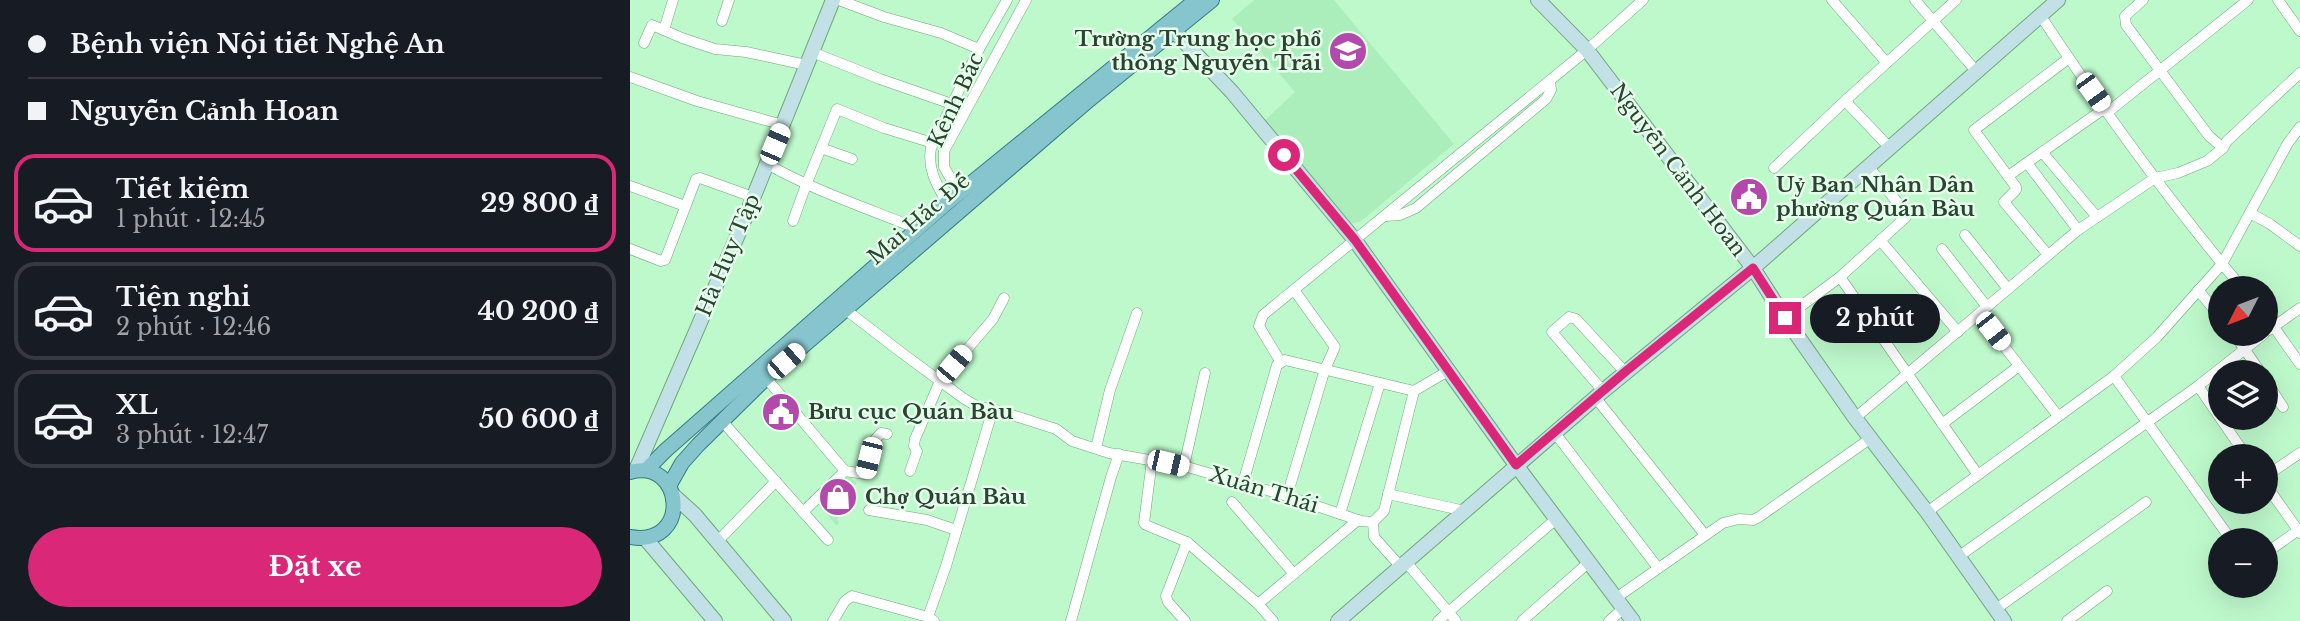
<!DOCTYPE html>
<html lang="vi">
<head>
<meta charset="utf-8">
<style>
	:root { --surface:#171b24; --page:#242831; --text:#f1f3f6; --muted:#9ea1a6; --line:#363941; --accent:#db2777 }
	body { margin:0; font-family:"Libre Baskerville",serif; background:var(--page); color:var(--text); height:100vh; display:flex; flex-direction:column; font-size:26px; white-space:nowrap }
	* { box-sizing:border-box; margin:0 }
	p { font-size:23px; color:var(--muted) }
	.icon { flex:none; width:38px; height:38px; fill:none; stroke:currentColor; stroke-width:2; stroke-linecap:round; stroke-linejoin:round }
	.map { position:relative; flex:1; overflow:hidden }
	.sheet { display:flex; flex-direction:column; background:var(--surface); width:630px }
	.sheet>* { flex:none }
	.top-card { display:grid; align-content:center; height:154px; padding:0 28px; background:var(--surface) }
	.needle { width:46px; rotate:228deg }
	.controls { position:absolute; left:1578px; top:276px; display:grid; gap:14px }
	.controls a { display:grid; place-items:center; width:70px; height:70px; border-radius:50%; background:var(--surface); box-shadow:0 7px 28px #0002; font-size:35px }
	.end { position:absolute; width:32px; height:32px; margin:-16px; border:9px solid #db2777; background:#fff; box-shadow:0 0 0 4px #fff }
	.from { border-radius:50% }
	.bubble { position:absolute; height:49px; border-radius:24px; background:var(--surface); box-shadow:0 7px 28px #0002; font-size:23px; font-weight:800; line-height:49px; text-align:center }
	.car { position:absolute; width:21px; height:42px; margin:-21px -10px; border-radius:9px; box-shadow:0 0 5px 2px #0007; background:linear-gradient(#fff 24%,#345 0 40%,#fff 0 76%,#345 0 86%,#fff 0) }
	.top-card b { display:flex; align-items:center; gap:24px; height:66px; font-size:26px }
	.top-card b+b { border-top:2px solid var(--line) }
	.top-card i { width:18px; height:18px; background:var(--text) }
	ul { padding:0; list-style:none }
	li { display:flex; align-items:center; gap:21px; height:98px; margin:0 14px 10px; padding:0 14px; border:4px solid var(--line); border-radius:21px }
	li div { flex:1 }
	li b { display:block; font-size:26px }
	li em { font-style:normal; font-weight:800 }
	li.on { border-color:var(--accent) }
	li>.icon { width:63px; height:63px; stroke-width:1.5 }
	.action { display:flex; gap:14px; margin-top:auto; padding:14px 28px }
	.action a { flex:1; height:80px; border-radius:42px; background:var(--accent); color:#fff; font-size:28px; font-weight:800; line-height:80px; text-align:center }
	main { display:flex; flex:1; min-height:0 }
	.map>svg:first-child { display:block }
	.built { fill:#aceebb }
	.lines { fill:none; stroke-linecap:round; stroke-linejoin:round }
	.street-casing { stroke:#6ea67c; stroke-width:11 }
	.secondary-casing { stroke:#6ea67c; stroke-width:16 }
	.primary-casing { stroke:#327d82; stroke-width:16 }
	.street { stroke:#fff; stroke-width:10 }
	.secondary { stroke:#c2e1e6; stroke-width:14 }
	.primary { stroke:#86c4ce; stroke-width:14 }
	.route { stroke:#db2777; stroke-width:9 }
	.labels { text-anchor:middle; stroke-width:5; stroke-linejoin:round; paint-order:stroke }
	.poi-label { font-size:21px; font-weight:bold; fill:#2b4331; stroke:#e5fdea; text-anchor:start }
	.street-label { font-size:21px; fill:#2b4331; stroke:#e5fdea }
</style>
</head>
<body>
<main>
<section class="sheet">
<div class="top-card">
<b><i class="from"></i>Bệnh viện Nội tiết Nghệ An</b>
<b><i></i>Nguyễn Cảnh Hoan</b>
</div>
<ul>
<li class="on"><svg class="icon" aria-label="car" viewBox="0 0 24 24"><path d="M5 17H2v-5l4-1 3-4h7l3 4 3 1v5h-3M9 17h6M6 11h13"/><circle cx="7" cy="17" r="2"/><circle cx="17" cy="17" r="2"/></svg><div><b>Tiết kiệm</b><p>1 phút · 12:45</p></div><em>29 800 ₫</em></li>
<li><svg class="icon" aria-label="car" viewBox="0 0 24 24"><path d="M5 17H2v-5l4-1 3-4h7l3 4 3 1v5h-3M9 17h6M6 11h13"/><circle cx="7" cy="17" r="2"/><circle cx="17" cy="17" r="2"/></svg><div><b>Tiện nghi</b><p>2 phút · 12:46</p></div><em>40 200 ₫</em></li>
<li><svg class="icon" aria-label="car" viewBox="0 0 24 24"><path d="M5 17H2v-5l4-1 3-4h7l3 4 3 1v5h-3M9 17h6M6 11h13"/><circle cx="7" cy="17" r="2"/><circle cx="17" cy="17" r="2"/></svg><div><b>XL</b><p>3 phút · 12:47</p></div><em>50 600 ₫</em></li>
</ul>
<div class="action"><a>Đặt xe</a></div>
</section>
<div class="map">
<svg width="1670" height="621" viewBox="0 0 1670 621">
	<rect width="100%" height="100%" fill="#bef9cb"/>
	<g class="built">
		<polygon points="624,0 704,0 824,144 730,222 718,224 632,123 665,92 602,19"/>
		<polygon points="218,474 227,483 222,488 225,492 223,505 207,519 209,522 207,526 186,502"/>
	</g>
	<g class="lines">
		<defs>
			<g id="street">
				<polyline points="209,0 254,17 311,33 349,49"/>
				<polyline points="1202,0 1256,62"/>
				<polyline points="1285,0 1346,71"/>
				<polyline points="1513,0 1495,16 1496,25 1579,136 1593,148 1597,141 1670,73"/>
				<polyline points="1648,0 1670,31"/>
				<path d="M1410,15C1473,110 1540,202 1613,289"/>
				<polyline points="92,21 99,0"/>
				<polyline points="34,30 43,0"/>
				<polyline points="14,43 22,25 52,38 85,49 116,52 176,65"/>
				<polyline points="182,52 250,79 322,104"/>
				<polyline points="0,77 67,101 153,125"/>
				<polyline points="1478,112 1618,0"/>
				<polyline points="1259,147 1219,105 1217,99 1326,0"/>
				<polyline points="191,148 222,159"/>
				<polyline points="1412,152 1467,217"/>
				<polyline points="1397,163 1448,230"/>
				<path d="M137,164C185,191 237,208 288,229"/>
				<polyline points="1144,168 1217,99"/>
				<polyline points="1378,176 1475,108"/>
				<polyline points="0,186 55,206"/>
				<polyline points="329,193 314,167 314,151 396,0"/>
				<path d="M317,203C307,185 297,169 301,148L349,49L377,0"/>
				<polyline points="1620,213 1640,224 1670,246"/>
				<polyline points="756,216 770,215 786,208 916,99 921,90 920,81"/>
				<polyline points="163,221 176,185 207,109 254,128 303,143"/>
				<polyline points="1335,235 1378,289"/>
				<polyline points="1250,240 1328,332"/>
				<polyline points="0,249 31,261 35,260 66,179 70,178 123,197"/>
				<polyline points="1312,249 1357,307"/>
				<polyline points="1418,255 1374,202 1386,190 1386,187 1344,130 1439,58"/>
				<polyline points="1210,277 1348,475"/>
				<polyline points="1568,290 1591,318"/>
				<polyline points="216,310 272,353 333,398 348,407 363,409 426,429 442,441 479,453 554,466 657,496 731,521 743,522 754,511 784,391"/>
				<polyline points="1349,314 1428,416"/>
				<polyline points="1636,316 1670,364"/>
				<polyline points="1155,318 1210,277 1276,217 1276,213 1238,166"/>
				<polyline points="1639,330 1670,308"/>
				<polyline points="1604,334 1631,373"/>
				<polyline points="650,361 629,326 633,315 957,50 1013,0"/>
				<polyline points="1484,376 1602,541"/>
				<polyline points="136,378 215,471 173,512"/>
				<polyline points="1636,381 1653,407"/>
				<polyline points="1568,386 1617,457"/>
				<polyline points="973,391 922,332 939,317 946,319 995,372"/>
				<polyline points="965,397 1075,535"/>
				<polyline points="1225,418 1448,230 1525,178 1548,173 1577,161 1593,148"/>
				<polyline points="92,421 198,540"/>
				<polyline points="1312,424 1389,366"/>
				<polyline points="925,433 1028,568"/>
				<polyline points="466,448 480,390 507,313"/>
				<polyline points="522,460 514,523 516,525 557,542 628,604 643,621"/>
				<polyline points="554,466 575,373"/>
				<polyline points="215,471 235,474 243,442 251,433 257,434"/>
				<polyline points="280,471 287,451 284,446 285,439 310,381 363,319 374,298"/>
				<polyline points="1636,476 1670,453"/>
				<polyline points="613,483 647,365 655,360 784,391 818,371"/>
				<polyline points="1636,485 1670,533"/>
				<polyline points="758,494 835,511"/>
				<polyline points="657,496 695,369 705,347 664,290"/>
				<polyline points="602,502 664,574"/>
				<polyline points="239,510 297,520 326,530"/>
				<polyline points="1297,512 1484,376 1527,337 1592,264 1658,143 1670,127"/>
				<polyline points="710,514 750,383"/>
				<polyline points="743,522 744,537 770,566"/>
				<polyline points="87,542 146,481"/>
				<polyline points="1636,553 1670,529"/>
				<polyline points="1328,557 1568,386 1634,334"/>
				<polyline points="776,562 826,621"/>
				<polyline points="986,598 1093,523 1109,519 1123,520 1129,517 1241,438"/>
				<polyline points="628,604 728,520"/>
				<polyline points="1366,609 1516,502"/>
				<polyline points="298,617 316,566 363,409"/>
				<polyline points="203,621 215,601 222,596 298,617 304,621"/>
				<polyline points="441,621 481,477 489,454"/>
				<polyline points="555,621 538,602 536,596 557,542"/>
				<polyline points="808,621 926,519"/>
				<polyline points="892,621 958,563"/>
				<polyline points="979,621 994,608"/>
				<polyline points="1437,621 1477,591"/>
			</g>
			<g id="secondary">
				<polyline points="908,0 957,50 1123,268 1155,318 1225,418 1297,512 1374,621"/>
				<polyline points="544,31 602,92 724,239 886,465 1003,621"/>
				<polyline points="6,470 113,223 203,0"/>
				<polyline points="43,495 65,515 154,621"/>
				<polyline points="15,538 85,621"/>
				<polyline points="708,621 973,391 1123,268 1428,0"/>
			</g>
			<g id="primary">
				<polyline points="16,470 36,450 317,203 566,0"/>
				<path d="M0,472C54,457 62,548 0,537"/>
				<polyline points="39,486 52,463 68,445 136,378 459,100 582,0"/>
			</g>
		</defs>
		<use href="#street" class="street-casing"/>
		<use href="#secondary" class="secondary-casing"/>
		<use href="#primary" class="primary-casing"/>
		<use href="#street" class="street"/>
		<use href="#secondary" class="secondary"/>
		<use href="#primary" class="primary"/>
	</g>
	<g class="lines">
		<polyline class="route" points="654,155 725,240 886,465 995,372 1123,268 1155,318"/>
	</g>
	<defs>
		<symbol id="school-disc" viewBox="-11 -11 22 22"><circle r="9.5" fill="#b349aa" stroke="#e5fdea"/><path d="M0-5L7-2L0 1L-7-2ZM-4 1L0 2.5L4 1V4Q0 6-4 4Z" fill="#fff"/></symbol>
		<symbol id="civic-disc" viewBox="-11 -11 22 22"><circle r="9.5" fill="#b349aa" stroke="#e5fdea"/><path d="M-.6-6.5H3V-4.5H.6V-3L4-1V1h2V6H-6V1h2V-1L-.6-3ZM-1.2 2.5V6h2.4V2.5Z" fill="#fff"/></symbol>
		<symbol id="shop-disc" viewBox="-11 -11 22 22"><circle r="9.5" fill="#b349aa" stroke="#e5fdea"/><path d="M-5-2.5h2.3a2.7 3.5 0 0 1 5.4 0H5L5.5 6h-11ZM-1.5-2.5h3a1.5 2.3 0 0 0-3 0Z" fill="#fff"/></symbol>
	</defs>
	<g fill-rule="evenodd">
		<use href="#school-disc" x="696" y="29" width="44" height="44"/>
		<use href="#civic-disc" x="1097" y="175" width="44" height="44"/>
		<use href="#civic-disc" x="129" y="390" width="44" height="44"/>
		<use href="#shop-disc" x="186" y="475" width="44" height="44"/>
	</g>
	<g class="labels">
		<g class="poi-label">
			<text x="691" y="46" text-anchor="end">Trường Trung học phổ<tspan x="691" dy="24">thông Nguyễn Trãi</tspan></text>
			<text x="1146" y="192">Uỷ Ban Nhân Dân<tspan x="1146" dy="24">phường Quán Bàu</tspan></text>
			<text x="178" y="419">Bưu cục Quán Bàu</text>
			<text x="235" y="504">Chợ Quán Bàu</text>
		</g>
		<g class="street-label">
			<text transform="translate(326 100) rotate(-65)" y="7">Kênh Bắc</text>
			<text transform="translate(1048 170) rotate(53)" y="7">Nguyễn Cảnh Hoan</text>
			<text transform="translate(289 219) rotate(-41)" y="7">Mai Hắc Đế</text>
			<text transform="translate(98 255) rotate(-67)" y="7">Hà Huy Tập</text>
			<text transform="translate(634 490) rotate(17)" y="7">Xuân Thái</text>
		</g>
	</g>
</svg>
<div class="controls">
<a><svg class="needle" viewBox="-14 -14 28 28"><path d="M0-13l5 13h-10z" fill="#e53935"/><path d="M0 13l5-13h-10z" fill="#9ea1a6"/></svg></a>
<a><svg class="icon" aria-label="layers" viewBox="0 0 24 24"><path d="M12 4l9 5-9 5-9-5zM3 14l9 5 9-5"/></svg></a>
<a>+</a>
<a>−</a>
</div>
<i class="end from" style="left:654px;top:155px"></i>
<i class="end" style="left:1155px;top:318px"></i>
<div class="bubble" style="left:1180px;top:294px;width:130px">2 phút</div>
<i class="car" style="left:1463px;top:92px;rotate:144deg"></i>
<i class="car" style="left:145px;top:144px;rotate:23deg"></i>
<i class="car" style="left:1363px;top:331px;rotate:142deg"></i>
<i class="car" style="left:156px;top:361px;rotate:49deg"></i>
<i class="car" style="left:324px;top:364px;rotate:40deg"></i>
<i class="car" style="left:239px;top:458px;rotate:194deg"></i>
<i class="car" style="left:538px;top:463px;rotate:103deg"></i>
</div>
</main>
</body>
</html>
